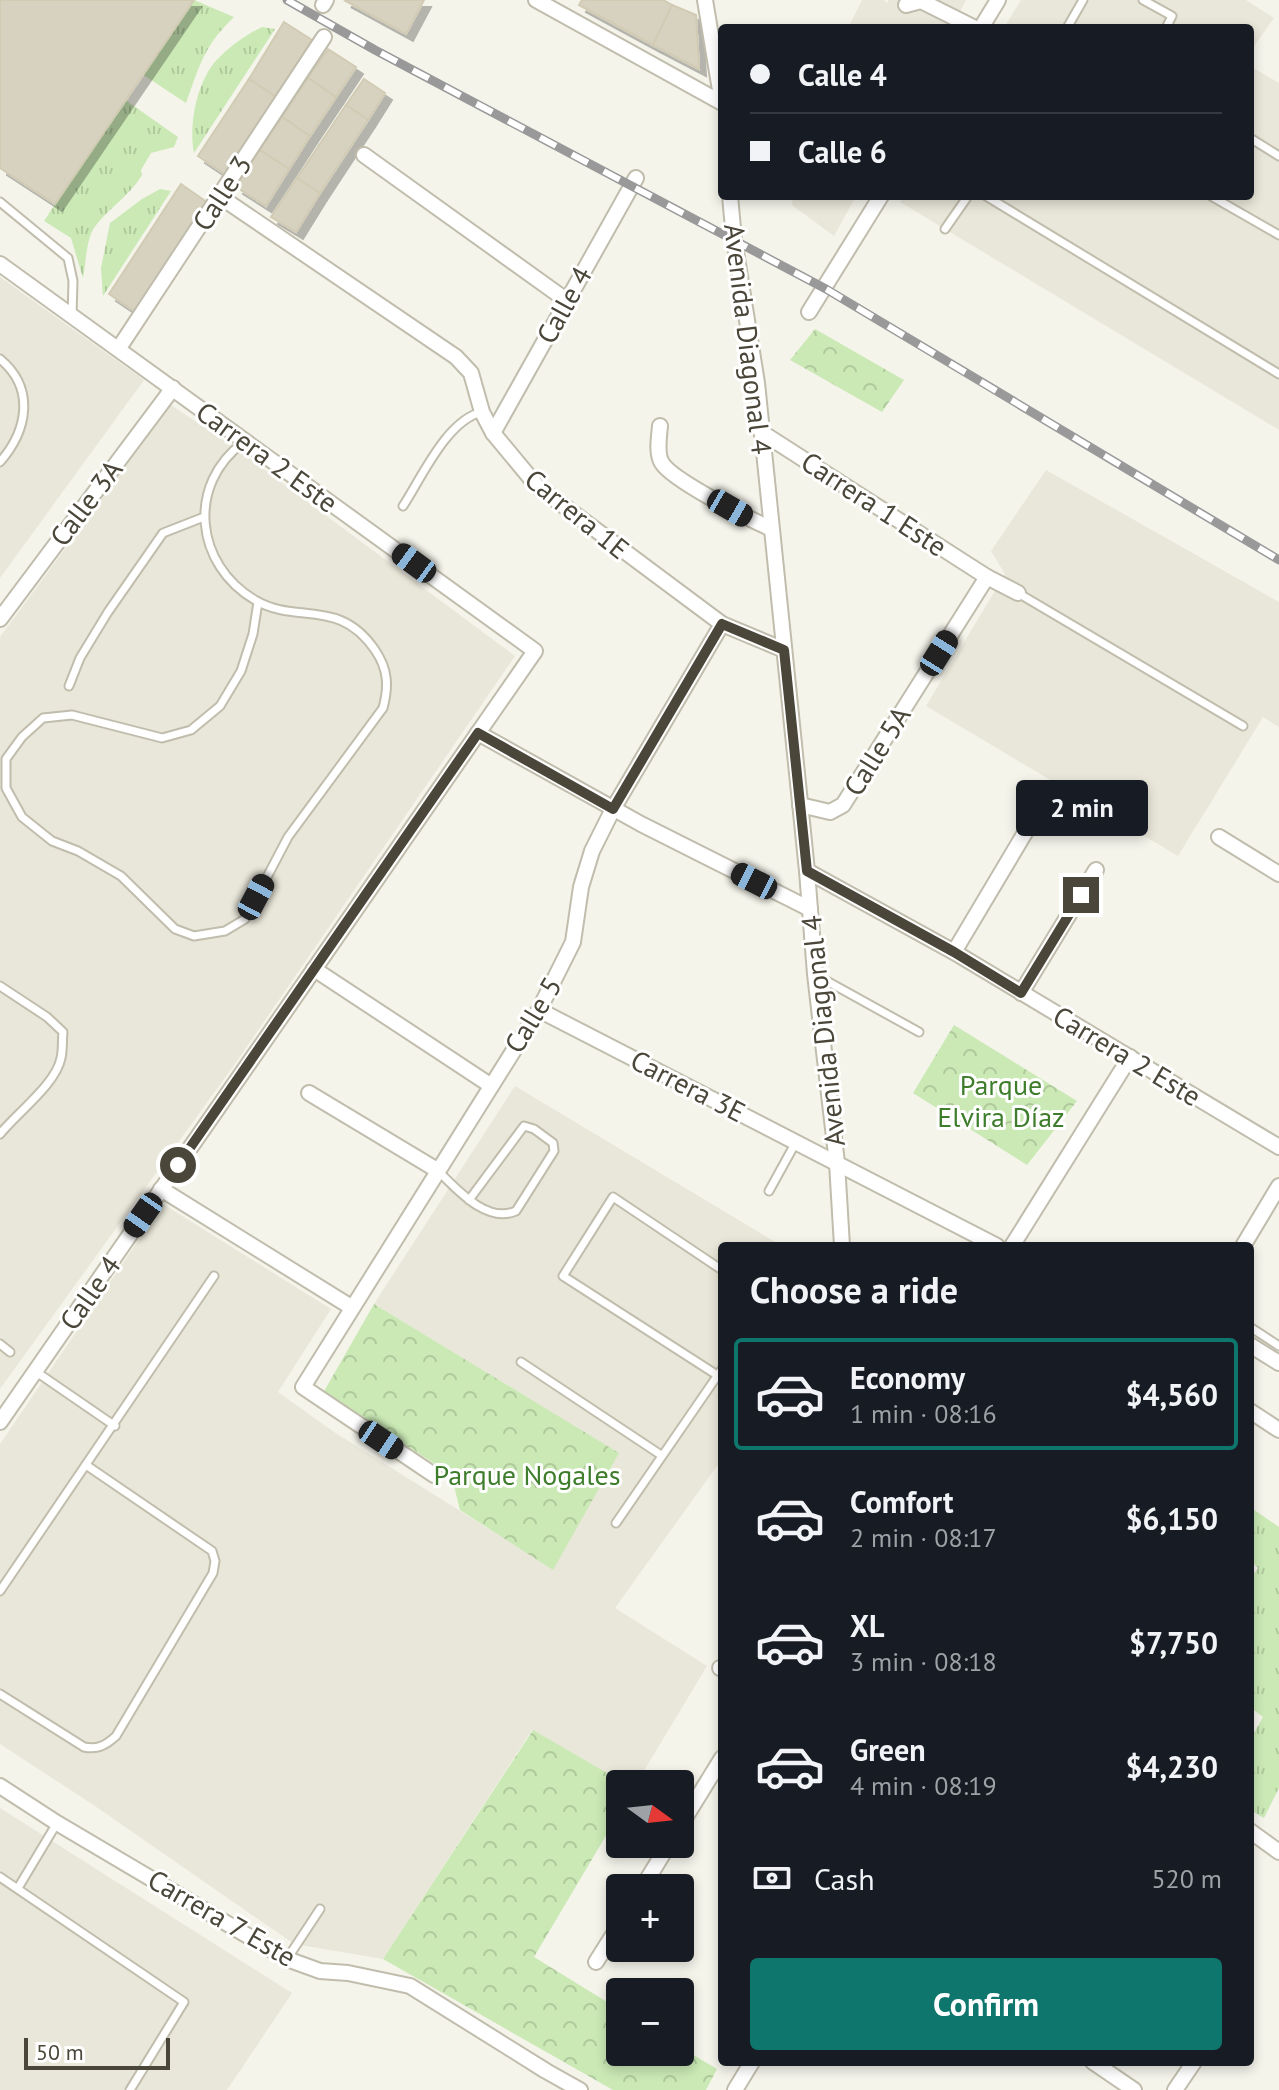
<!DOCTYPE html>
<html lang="en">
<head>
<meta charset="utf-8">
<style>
	:root { --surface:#171b24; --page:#20242c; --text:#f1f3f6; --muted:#9ea1a6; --line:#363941; --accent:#0f766e }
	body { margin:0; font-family:"PT Sans",sans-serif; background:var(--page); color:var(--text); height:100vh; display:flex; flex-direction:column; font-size:30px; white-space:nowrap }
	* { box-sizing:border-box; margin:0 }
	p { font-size:26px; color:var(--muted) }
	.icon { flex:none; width:44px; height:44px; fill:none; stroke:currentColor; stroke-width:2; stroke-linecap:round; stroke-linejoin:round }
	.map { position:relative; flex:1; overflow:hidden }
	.panel { position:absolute; left:718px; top:1242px; width:536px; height:824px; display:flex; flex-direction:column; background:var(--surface); border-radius:8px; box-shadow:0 4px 12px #0003 }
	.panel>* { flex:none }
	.banner { position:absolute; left:718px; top:24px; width:536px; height:176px; border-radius:8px; box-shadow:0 4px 12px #0003; display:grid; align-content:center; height:176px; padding:0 32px; background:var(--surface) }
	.needle { width:52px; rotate:105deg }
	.fabs { position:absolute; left:606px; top:1770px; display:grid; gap:16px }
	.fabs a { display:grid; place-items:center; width:88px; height:88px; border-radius:8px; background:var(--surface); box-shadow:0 4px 12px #0003; font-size:40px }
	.scale { position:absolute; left:24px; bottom:20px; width:146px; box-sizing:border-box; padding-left:8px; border:4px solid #4a4639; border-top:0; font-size:22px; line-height:28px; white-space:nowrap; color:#4a4639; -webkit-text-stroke:6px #fff; paint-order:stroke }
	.end { position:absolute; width:36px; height:36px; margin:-18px; border:10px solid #4a4639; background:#fff; box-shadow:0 0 0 4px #fff }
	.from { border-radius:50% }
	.bubble { position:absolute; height:56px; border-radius:8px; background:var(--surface); box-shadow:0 4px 12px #0003; font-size:26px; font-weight:700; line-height:56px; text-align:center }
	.car { position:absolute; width:24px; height:48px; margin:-24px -12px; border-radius:10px; box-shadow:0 0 6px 2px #0007; background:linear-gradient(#222 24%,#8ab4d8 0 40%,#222 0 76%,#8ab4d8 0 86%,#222 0) }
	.banner b { display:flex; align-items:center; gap:28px; height:76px; font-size:30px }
	.banner b+b { border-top:2px solid var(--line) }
	.banner i { width:20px; height:20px; background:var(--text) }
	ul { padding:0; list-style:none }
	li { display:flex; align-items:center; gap:24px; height:112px; margin:0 16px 12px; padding:0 16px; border:4px solid transparent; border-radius:8px }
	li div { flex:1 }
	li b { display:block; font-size:30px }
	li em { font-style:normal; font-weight:700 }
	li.active { border-color:var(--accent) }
	li>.icon { width:72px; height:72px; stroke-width:1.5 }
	h2 { padding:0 32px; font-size:36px; line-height:96px }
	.pay { display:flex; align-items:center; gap:20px; height:88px; padding:0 32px; font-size:30px }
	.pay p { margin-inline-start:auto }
	.cta { display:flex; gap:16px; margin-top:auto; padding:16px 32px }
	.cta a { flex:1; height:92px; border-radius:8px; background:var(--accent); color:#fff; font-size:32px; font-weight:700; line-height:92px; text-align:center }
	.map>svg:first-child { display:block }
	.residential { fill:#e9e7d9 }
	.grass { fill:url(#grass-tufts) }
	.forest { fill:url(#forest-crowns) }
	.building { fill:#d7d2c0; stroke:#d2cbb4; stroke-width:2; filter:url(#shadow) }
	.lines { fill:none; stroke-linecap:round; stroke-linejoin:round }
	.service-casing { stroke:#c1bdad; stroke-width:11 }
	.minor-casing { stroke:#c1bdad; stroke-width:18 }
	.service { stroke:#fff; stroke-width:7 }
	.minor { stroke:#fff; stroke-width:14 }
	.rail-casing { stroke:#999; stroke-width:9 }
	.rail { stroke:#fff; stroke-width:6; stroke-dasharray:18; stroke-linecap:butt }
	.route { stroke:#4a4639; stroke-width:10 }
	.labels { text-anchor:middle; stroke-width:6; stroke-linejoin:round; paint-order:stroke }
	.street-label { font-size:28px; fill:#4a4639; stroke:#fff }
	.park-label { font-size:28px; fill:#3e7d2b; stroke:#fff }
</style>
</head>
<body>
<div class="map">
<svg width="1279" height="2090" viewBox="0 0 1279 2090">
	<defs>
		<pattern id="grass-tufts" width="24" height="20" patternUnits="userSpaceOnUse" patternTransform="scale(2)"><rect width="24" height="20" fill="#cae9b5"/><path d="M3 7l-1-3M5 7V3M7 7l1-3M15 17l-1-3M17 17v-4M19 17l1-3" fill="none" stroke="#afc99c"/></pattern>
		<pattern id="forest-crowns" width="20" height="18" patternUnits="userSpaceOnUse" patternTransform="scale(2)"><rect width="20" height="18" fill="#cae9b5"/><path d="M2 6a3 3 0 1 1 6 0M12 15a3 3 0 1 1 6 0" fill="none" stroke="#afc99c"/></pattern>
		<filter id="shadow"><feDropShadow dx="7" dy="7" stdDeviation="0" flood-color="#0004"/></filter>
	</defs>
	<rect width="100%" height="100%" fill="#f5f4eb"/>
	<g class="residential">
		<polygon points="862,0 884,0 887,3 889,0 966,0 951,28 848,28"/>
		<polygon points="1021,0 1246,0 1274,18 1250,52 1250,28 1004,28"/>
		<polygon points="1250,66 1279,83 1279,430 900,202 904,196 1250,196"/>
		<polygon points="793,196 856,196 834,236 792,205"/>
		<polygon points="0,277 144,380 0,578"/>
		<polygon points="171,405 235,448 515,656 237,1061 0,1389 0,637"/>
		<polygon points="1046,470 1279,602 1279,727 1263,717 1178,856 926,706 1005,574 991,551"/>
		<polygon points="515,1086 782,1246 722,1246 722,1459 615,1608 707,1666 636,1784 626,1784 532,1730 383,1959 294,1944 92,1804 0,1744 0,1444 163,1204 331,1309 278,1392 334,1432 553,1569 618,1453 374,1304"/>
		<polygon points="0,1808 292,1993 227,2090 0,2090"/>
	</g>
	<g class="grass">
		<path d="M194,0L234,17C203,47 200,65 186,103L142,74Z"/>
		<path d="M262,27L275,29L194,153C189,128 195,94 208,72C217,55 245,35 262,27Z"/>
		<path d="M124,99L178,137L174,147L151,153L141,170L142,175C130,196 108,208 94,228C86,240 86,264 83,278L71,238L44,221Z"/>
		<polygon points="160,189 171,191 103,296 101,268 110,223 142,199"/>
		<polygon points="1250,1507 1279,1527 1279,1788 1264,1818 1250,1810 1250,1740 1263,1717 1250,1707 1250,1580 1258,1568 1250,1560"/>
	</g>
	<g class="forest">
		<polygon points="815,329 904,380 882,412 790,360"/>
		<polygon points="954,1025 1077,1101 1027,1165 913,1093"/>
		<polygon points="374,1304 619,1453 553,1570 460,1510 451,1474 323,1393"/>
		<polygon points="533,1730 626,1784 620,1784 620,1812 534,1957 620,2010 620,2052 680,2052 680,2047 717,2069 706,2090 613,2090 383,1959"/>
	</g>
	<g class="building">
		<polygon points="0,0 194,0 55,204 0,168"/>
		<polygon points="344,0 424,0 406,34"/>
		<polygon points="582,0 663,0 672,5 653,45 579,5"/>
		<polygon points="672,5 696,15 699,69 653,45"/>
		<polygon points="284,22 312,40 276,97 249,79"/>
		<polygon points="328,49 356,67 336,97 308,78"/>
		<polygon points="308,78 336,97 310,136 282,117"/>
		<polygon points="249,79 276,97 225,174 198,156"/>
		<polygon points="364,79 385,93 368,120 346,105"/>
		<polygon points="346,105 368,120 320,193 297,178"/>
		<polygon points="282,117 310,136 289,169 260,150"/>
		<polygon points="260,150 289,169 266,206 236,187"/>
		<polygon points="297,178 320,193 296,232 271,217"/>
		<polygon points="181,184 208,203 136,312 109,294"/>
	</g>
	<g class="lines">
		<defs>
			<g id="service">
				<polyline points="1143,0 1172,16 1166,28"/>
				<polyline points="1067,28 1083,0"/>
				<polyline points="1250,138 1279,156"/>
				<polyline points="986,196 1279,374"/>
				<polyline points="1211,196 1279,235"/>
				<polyline points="0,202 68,258 73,281 72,316"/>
				<polyline points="945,229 968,196"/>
				<path d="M0,359C36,389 27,431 0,462"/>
				<path d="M244,442C186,484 195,565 255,600C297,625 339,597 375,650C388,669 389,686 383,708L288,837L245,919L225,931L194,936L175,929L121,876L78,851L52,841L22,817L6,788V759L22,737L43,718L72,715L162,738L191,730L220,706L241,671L253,634L258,602"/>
				<path d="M403,506C422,477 447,420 482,412"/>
				<polyline points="1018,593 1243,726"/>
				<polyline points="69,686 80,658 108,612 163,533 204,517"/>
				<polyline points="816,975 919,1032"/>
				<path d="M0,986L47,1017L63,1032C62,1040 63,1050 61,1058C56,1084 17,1113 0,1134"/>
				<path d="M437,1170C457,1189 486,1224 516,1211L554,1151L553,1143L534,1129L524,1126L469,1200"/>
				<polyline points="769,1191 796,1142"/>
				<polyline points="1250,1327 1279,1346"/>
				<polyline points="0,1344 10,1352"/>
				<polyline points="521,1362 661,1455"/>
				<polyline points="35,1371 115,1426"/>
				<polyline points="717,1375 563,1276 613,1197 722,1270"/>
				<polyline points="616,1523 722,1369"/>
				<polyline points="0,1591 214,1276"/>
				<path d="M0,1694L84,1747C98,1750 106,1745 116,1736L213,1573L215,1561L212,1551L86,1465"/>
				<polyline points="0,1877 184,2002 130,2090"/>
				<polyline points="18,1888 57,1823"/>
				<polyline points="287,1959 320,1909"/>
			</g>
			<g id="minor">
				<polyline points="536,0 722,103"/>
				<polyline points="705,0 722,102"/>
				<polyline points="323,5 326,0"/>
				<polyline points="906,5 921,1 975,28"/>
				<polyline points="981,28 998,0"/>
				<polyline points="364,155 566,300"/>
				<polyline points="219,196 456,357 471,373 482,412 493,433 537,486 722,624 784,650"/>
				<polyline points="730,196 734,239 757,383 807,871 815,974 837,1163 842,1246"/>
				<polyline points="0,264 535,651 0,1422"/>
				<polyline points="809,312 881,196"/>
				<polyline points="119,348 324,37"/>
				<path d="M660,426C659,437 656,454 662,463C672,480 749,519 770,528"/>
				<polyline points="761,432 987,577 1018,593"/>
				<polyline points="493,433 636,178"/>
				<polyline points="0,619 173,388"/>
				<polyline points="478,733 641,824 810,909"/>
				<polyline points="800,805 830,812 843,805 987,577"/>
				<polyline points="1219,837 1279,874"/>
				<polyline points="807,871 954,952 1279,1147"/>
				<polyline points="954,952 1035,816"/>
				<polyline points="314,969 490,1085"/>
				<polyline points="1021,993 1096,870"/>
				<polyline points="539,1010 997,1246"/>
				<polyline points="309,1093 437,1170"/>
				<polyline points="161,1189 351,1307"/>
				<polyline points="1012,1246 1130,1057"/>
				<polyline points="1243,1246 1279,1186"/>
				<polyline points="1250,1345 1279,1363"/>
				<polyline points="1250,1411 1279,1430"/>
				<polyline points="434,1475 303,1387 539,1010 573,942 581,887 592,851 613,809 722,624"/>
				<polyline points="720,1668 722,1669"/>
				<polyline points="0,1786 57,1823 287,1959 320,1971 348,1973 410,1986 546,2071 580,2090"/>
				<polyline points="680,1826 722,1758"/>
				<polyline points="1250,1831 1279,1852"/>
				<polyline points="642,1888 669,1844"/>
				<polyline points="596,1962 620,1924"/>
				<polyline points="1093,2062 1134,2090"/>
				<polyline points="735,2090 752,2062"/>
				<polyline points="1175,2090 1194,2062"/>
			</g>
		</defs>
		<use href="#service" class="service-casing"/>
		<use href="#minor" class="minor-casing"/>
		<use href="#service" class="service"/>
		<use href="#minor" class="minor"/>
		<defs>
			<polyline id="rail" points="287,0 375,50 826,289 1279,560"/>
		</defs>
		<use href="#rail" class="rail-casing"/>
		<use href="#rail" class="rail"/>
	</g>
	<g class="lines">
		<polyline class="route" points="178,1165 478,733 613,809 722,624 784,650 807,871 954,952 1021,993 1081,895"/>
	</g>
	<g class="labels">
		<g class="street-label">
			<text transform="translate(222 193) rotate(-57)" y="10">Calle 3</text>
			<text transform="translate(564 305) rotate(-61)" y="10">Calle 4</text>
			<text transform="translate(748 339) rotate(83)" y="10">Avenida Diagonal 4</text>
			<text transform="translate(267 457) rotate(36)" y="10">Carrera 2 Este</text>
			<text transform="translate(86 503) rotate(-53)" y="10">Calle 3A</text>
			<text transform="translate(874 504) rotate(33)" y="10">Carrera 1 Este</text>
			<text transform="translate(577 514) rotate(39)" y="10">Carrera 1E</text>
			<text transform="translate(877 751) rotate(-58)" y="10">Calle 5A</text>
			<text transform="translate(533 1015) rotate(-59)" y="10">Calle 5</text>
			<text transform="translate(823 1031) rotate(-96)" y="10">Avenida Diagonal 4</text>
			<text transform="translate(1127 1056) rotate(31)" y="10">Carrera 2 Este</text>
			<text transform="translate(688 1086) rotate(27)" y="10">Carrera 3E</text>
			<text transform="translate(90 1293) rotate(-55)" y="10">Calle 4</text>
			<text transform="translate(222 1918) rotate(30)" y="10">Carrera 7 Este</text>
		</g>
		<g class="park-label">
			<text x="1001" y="1095">Parque<tspan x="1001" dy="32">Elvira Díaz</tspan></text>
			<text x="527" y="1485">Parque Nogales</text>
		</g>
	</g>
</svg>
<div class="fabs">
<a><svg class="needle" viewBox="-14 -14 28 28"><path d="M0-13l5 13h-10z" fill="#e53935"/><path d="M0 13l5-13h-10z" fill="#9ea1a6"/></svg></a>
<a>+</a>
<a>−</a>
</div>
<div class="scale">50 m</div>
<i class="end from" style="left:178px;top:1165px"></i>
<i class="end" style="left:1081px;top:895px"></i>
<div class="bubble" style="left:1016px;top:780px;width:132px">2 min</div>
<i class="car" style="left:730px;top:508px;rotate:120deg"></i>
<i class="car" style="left:414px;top:563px;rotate:306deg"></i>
<i class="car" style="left:939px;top:653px;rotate:32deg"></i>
<i class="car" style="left:754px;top:881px;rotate:297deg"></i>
<i class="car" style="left:256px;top:897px;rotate:28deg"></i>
<i class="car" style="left:143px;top:1215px;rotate:215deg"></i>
<i class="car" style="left:381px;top:1440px;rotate:124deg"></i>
<div class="banner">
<b><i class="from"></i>Calle 4</b>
<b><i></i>Calle 6</b>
</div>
<section class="panel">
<h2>Choose a ride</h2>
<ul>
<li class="active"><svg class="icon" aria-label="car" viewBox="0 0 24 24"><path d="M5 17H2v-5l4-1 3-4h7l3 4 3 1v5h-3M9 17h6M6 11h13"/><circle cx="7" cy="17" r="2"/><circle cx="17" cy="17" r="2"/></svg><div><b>Economy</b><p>1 min · 08:16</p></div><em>$4,560</em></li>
<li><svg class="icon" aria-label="car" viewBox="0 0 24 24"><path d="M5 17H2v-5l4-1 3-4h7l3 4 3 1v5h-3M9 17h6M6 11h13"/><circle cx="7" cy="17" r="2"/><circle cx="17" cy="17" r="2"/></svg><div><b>Comfort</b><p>2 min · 08:17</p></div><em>$6,150</em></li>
<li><svg class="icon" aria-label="car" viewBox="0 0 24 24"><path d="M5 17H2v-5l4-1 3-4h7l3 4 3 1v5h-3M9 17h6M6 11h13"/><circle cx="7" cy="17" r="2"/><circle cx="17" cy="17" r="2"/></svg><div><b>XL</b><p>3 min · 08:18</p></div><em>$7,750</em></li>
<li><svg class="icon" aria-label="car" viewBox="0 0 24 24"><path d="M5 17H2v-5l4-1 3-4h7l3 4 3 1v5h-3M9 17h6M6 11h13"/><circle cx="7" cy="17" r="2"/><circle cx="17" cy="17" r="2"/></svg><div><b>Green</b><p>4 min · 08:19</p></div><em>$4,230</em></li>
</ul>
<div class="pay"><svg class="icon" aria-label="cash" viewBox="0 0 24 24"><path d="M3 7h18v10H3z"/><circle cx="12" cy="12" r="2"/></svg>Cash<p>520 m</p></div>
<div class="cta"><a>Confirm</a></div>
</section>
</div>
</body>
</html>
